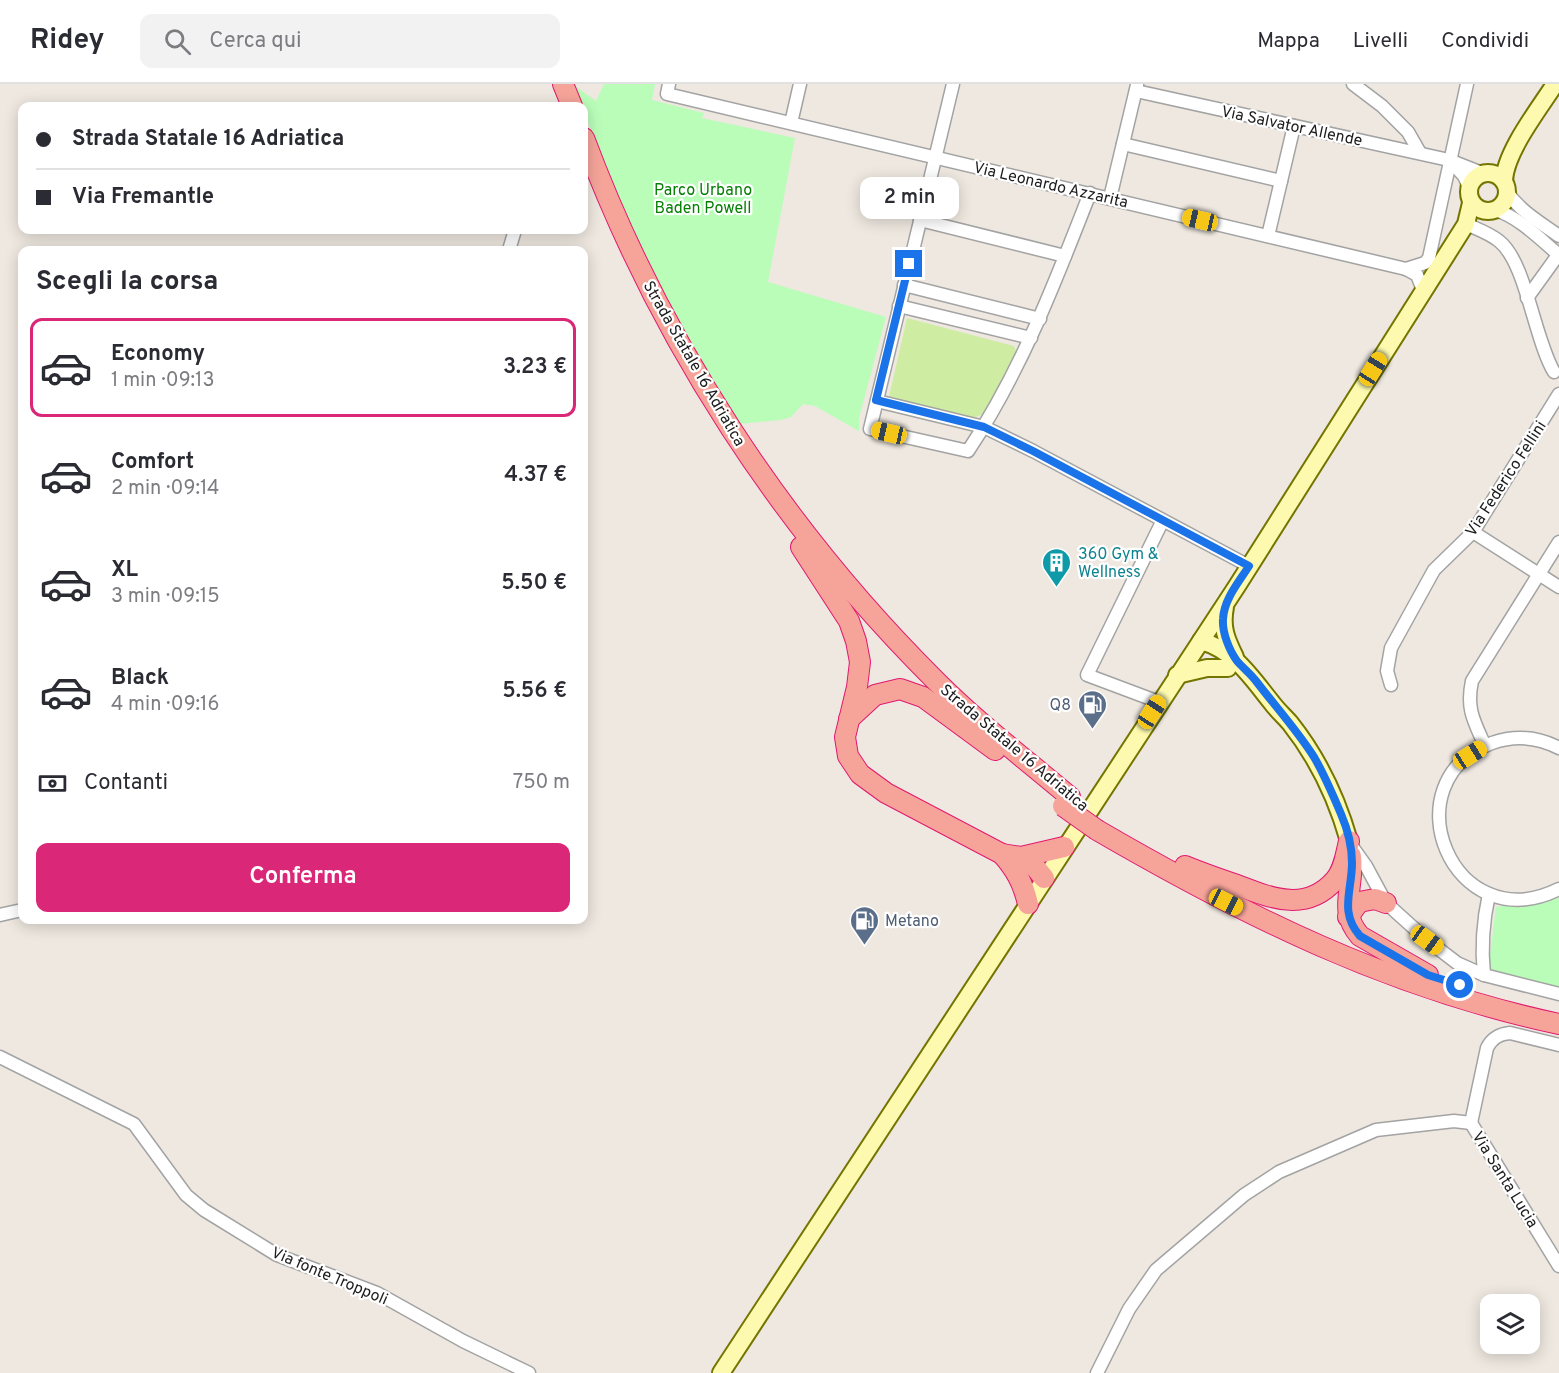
<!DOCTYPE html>
<html lang="it">
<head>
<meta charset="utf-8">
<style>
	:root { --surface:#fff; --page:#f2f2f3; --text:#2b2b33; --muted:#7c7c81; --line:#e1e1e2; --accent:#db2777 }
	body { margin:0; font-family:Overpass,sans-serif; background:var(--page); color:var(--text); height:100vh; display:flex; flex-direction:column; font-size:22px; white-space:nowrap }
	* { box-sizing:border-box; margin:0 }
	p { font-size:20px; color:var(--muted) }
	.icon { flex:none; width:33px; height:33px; fill:none; stroke:currentColor; stroke-width:2; stroke-linecap:round; stroke-linejoin:round }
	.map { position:relative; flex:1; overflow:hidden }
	.sheet { position:absolute; left:18px; top:162px; width:570px; height:678px; display:flex; flex-direction:column; background:var(--surface); border-radius:12px; box-shadow:0 3px 15px #0003 }
	.sheet>* { flex:none }
	.hud { position:absolute; left:18px; top:18px; width:570px; height:132px; border-radius:12px; box-shadow:0 3px 15px #0003; display:grid; align-content:center; height:132px; padding:0 18px; background:var(--surface) }
	.tools { position:absolute; left:1480px; top:1210px; display:grid; gap:12px }
	.tools a { display:grid; place-items:center; width:60px; height:60px; border-radius:12px; background:var(--surface); box-shadow:0 3px 15px #0003; font-size:30px }
	.end { position:absolute; width:27px; height:27px; margin:-14px; border:8px solid #1a73e8; background:#fff; box-shadow:0 0 0 3px #fff }
	.from { border-radius:50% }
	.bubble { position:absolute; height:42px; border-radius:12px; background:var(--surface); box-shadow:0 3px 15px #0003; font-size:20px; font-weight:600; line-height:42px; text-align:center }
	.car { position:absolute; width:18px; height:36px; margin:-18px -9px; border-radius:8px; box-shadow:0 0 4px 2px #0007; background:linear-gradient(#f5c518 24%,#345 0 40%,#f5c518 0 76%,#345 0 86%,#f5c518 0) }
	.hud b { display:flex; align-items:center; gap:21px; height:57px; font-size:22px }
	.hud b+b { border-top:2px solid var(--line) }
	.hud i { width:15px; height:15px; background:var(--text) }
	ul { padding:0; list-style:none }
	li { display:flex; align-items:center; gap:18px; height:99px; margin:0 12px 9px; padding:0 6px; border:3px solid transparent; border-radius:12px }
	li div { flex:1 }
	li b { display:block; font-size:22px }
	li em { font-style:normal; font-weight:600 }
	li.current { border-color:var(--accent) }
	li>.icon { width:54px; height:54px; stroke-width:1.5 }
	h2 { padding:0 18px; font-size:27px; line-height:72px }
	.pay { display:flex; align-items:center; gap:15px; height:66px; padding:0 18px; font-size:22px }
	.pay p { margin-inline-start:auto }
	.button { display:flex; gap:12px; margin-top:auto; padding:12px 18px }
	.button a { flex:1; height:69px; border-radius:12px; background:var(--accent); color:#fff; font-size:24px; font-weight:600; line-height:69px; text-align:center }
	header { display:flex; align-items:center; gap:36px; box-sizing:border-box; height:84px; padding:0 30px; background:var(--surface); border-bottom:2px solid var(--line) }
	header strong { font-size:28px }
	nav { display:flex; gap:33px; margin-inline-start:auto; font-size:21px }
	.search { width:420px; height:54px; background:var(--page); display:flex; align-items:center; gap:15px; box-sizing:border-box; padding:0 21px; border-radius:12px; color:var(--muted); font-size:22px }
	.map>svg:first-child { display:block }
	.grass { fill:#ceeda2 }
	.park { fill:#bafdb9 }
	.lines { fill:none; stroke-linecap:round; stroke-linejoin:round }
	.minor-casing { stroke:#a3a3a3; stroke-width:15 }
	.secondary-casing { stroke:#747500; stroke-width:20 }
	.trunk-casing { stroke:#e11870; stroke-width:22 }
	.minor { stroke:#fff; stroke-width:12 }
	.secondary { stroke:#fdfaaf; stroke-width:16 }
	.trunk { stroke:#f6a49a; stroke-width:20 }
	.trunk-bridge-casing { stroke:#e11870; stroke-width:22; stroke-linecap:butt }
	.trunk-bridge { stroke:#f6a49a; stroke-width:20 }
	.route { stroke:#1a73e8; stroke-width:8 }
	.labels { text-anchor:middle; stroke-width:4.5; stroke-linejoin:round; paint-order:stroke }
	.street-label { font-size:16px; fill:#1c1c1c; stroke:#fff }
	.park-label { font-size:16px; fill:#057f04; stroke:#fff }
	.culture-label { font-size:16px; fill:#0d838f; stroke:#fff; text-anchor:start }
	.service-label { font-size:16px; fill:#4e5e75; stroke:#fff; text-anchor:end }
</style>
</head>
<body>
<header>
<strong>Ridey</strong>
<div class="search"><svg class="icon" aria-label="search" viewBox="0 0 24 24"><circle cx="10" cy="10" r="6"/><path d="M15 15l6 6"/></svg>Cerca qui</div>
<nav><a>Mappa</a><a>Livelli</a><a>Condividi</a></nav>
</header>
<div class="map">
<svg width="1559" height="1289" viewBox="0 0 1559 1289">
	<rect width="100%" height="100%" fill="#eee8e0"/>
	<polygon class="grass" points="907,234 1014,262 1016,267 984,330 972,334 889,313"/>
	<g class="park">
		<polygon points="604,0 655,0 652,16 704,29 702,34 795,54 768,198 886,233 859,334 859,347 815,322 803,320 791,333 781,336 739,340 699,277 627,140 604,82 575,2 596,17"/>
		<polygon points="1559,814 1559,905 1488,887 1496,823"/>
	</g>
	<g class="lines">
		<defs>
			<g id="minor">
				<polyline points="669,0 667,10 1406,185 1417,191 1423,206"/>
				<path d="M953,0L870,345L968,367C1021,287 1055,199 1090,109"/>
				<polyline points="1353,0 1382,22 1408,48 1420,69"/>
				<polyline points="1136,7 1449,76 1482,89"/>
				<polyline points="791,39 800,0"/>
				<polyline points="1123,60 1281,97"/>
				<polyline points="1452,79 1464,92 1469,103"/>
				<path d="M1507,108C1520,127 1541,139 1559,152"/>
				<polyline points="1110,114 1137,1"/>
				<path d="M1496,126C1520,134 1540,155 1559,171"/>
				<polyline points="920,136 1065,172"/>
				<path d="M1466,140C1477,145 1489,149 1499,157C1526,178 1534,254 1554,288"/>
				<polyline points="1268,152 1294,42"/>
				<polyline points="509,166 515,146"/>
				<polyline points="1406,185 1425,179 1429,174 1467,0"/>
				<polyline points="904,201 1040,235"/>
				<polyline points="1527,214 1558,171"/>
				<polyline points="899,222 1031,254"/>
				<polyline points="877,317 984,343 1033,367 1249,482"/>
				<polyline points="1473,448 1559,503"/>
				<polyline points="1391,601 1387,587 1391,564 1434,486 1473,448 1559,310"/>
				<polyline points="1159,618 1087,591 1162,438"/>
				<path d="M1485,662C1474,637 1466,625 1472,597L1559,458"/>
				<path d="M1559,664C1538,653 1515,651 1492,659C1388,697 1452,858 1559,805"/>
				<polyline points="1351,761 1366,782 1386,819 1427,856 1457,879 1484,891 1559,910"/>
				<polyline points="0,831 22,826"/>
				<path d="M1484,891C1481,863 1483,837 1489,810"/>
				<polyline points="0,973 134,1040 186,1111 204,1126 277,1171 377,1209 463,1257 529,1289"/>
				<polyline points="1471,1039 1559,1182"/>
				<path d="M1471,1039L1487,964C1492,954 1499,950 1510,949L1559,961"/>
				<polyline points="1097,1289 1129,1225 1156,1186 1244,1111 1279,1088 1376,1046 1454,1037 1471,1039"/>
			</g>
			<g id="secondary">
				<circle cx="1488" cy="108" r="19"/>
				<path d="M1504,97C1505,68 1539,25 1555,0"/>
				<path d="M1225,523C1221,543 1226,555 1235,573"/>
				<path d="M1201,557C1234,566 1251,593 1272,619C1277,626 1284,632 1290,639C1317,673 1337,715 1349,757"/>
				<polyline points="1177,591 1207,584 1228,584"/>
				<polyline points="721,1289 1237,502 1466,140 1471,119"/>
			</g>
			<g id="trunk">
				<polyline points="563,0 572,22"/>
				<path d="M584,54C660,257 782,444 936,597C978,639 1025,675 1070,713"/>
				<polyline points="801,463 849,537 856,557 860,578 857,603 845,653 848,672 860,690 886,709 1002,770 1021,773 1064,763"/>
				<polyline points="849,635 875,611 900,605 923,613 995,666"/>
				<path d="M1097,746C1245,832 1390,904 1559,940"/>
				<path d="M1002,770C1016,786 1023,799 1028,820"/>
				<path d="M1351,772C1355,802 1337,826 1360,852L1428,891"/>
				<polyline points="1021,773 1035,783 1044,794"/>
				<path d="M1185,782C1202,789 1219,795 1237,801C1271,814 1306,829 1335,796C1344,786 1346,770 1349,757"/>
				<polyline points="1348,833 1359,818 1375,815 1386,819"/>
			</g>
		</defs>
		<use href="#minor" class="minor-casing"/>
		<use href="#secondary" class="secondary-casing"/>
		<use href="#trunk" class="trunk-casing"/>
		<use href="#minor" class="minor"/>
		<use href="#secondary" class="secondary"/>
		<use href="#trunk" class="trunk"/>
		<defs>
			<polyline id="trunk-bridge" points="1063,722 1097,746"/>
		</defs>
		<use href="#trunk-bridge" class="trunk-bridge-casing"/>
		<use href="#trunk-bridge" class="trunk-bridge"/>
	</g>
	<g class="lines">
		<path class="route" d="M909,180L876,316L984,343L1033,367L1249,482C1239,498 1224,515 1223,535C1222,548 1229,566 1237,577C1243,584 1250,589 1256,597C1275,622 1297,646 1314,673C1324,690 1333,711 1341,730C1347,744 1352,763 1352,779C1352,807 1339,828 1360,852L1428,891L1460,901"/>
	</g>
	<defs>
		<symbol id="building-pin" viewBox="-11 -11 22 30"><path d="M0 17L-7.5 6A9.5 9.5 0 1 1 7.5 6Z" fill="#0f9aa8" stroke="#fff"/><path d="M-4-6H4V6H1V3H-1V6H-4ZM-2.5-4.3h1.7v1.8h-1.7ZM.8-4.3h1.7v1.8H.8ZM-2.5-1h1.7V.8h-1.7ZM.8-1h1.7V.8H.8Z" fill="#fff"/></symbol>
		<symbol id="fuel-pin" viewBox="-11 -11 22 30"><path d="M0 17L-7.5 6A9.5 9.5 0 1 1 7.5 6Z" fill="#5c6f8a" stroke="#fff"/><path d="M-5.5-6h7V0h2V4h1.3V-2.5L3-4.5l.8-.8L6-3V5H2.5V1h-1V6h-7ZM-4.2-4.7v3.2H.2V-4.7Z" fill="#fff"/></symbol>
	</defs>
	<g fill-rule="evenodd">
		<use href="#building-pin" x="1040" y="462" width="33" height="45"/>
		<use href="#fuel-pin" x="1076" y="604" width="33" height="45"/>
		<use href="#fuel-pin" x="848" y="820" width="33" height="45"/>
	</g>
	<g class="labels">
		<g class="street-label">
			<text transform="translate(1292 41) rotate(12)" y="6">Via Salvator Allende</text>
			<text transform="translate(1051 100) rotate(13)" y="6">Via Leonardo Azzarita</text>
			<text transform="translate(695 279) rotate(60)" y="6">Strada Statale 16 Adriatica</text>
			<text transform="translate(1505 394) rotate(-57)" y="6">Via Federico Fellini</text>
			<text transform="translate(1015 663) rotate(40)" y="6">Strada Statale 16 Adriatica</text>
			<text transform="translate(1506 1095) rotate(58)" y="6">Via Santa Lucia</text>
			<text transform="translate(330 1191) rotate(23)" y="6">Via fonte Troppoli</text>
		</g>
		<g class="park-label">
			<text x="703" y="111">Parco Urbano<tspan x="703" dy="18">Baden Powell</tspan></text>
		</g>
		<g class="culture-label">
			<text x="1078" y="475">360 Gym &amp;<tspan x="1078" dy="18">Wellness</tspan></text>
		</g>
		<g class="service-label">
			<text x="1071" y="626">Q8</text>
			<text x="885" y="842" text-anchor="start">Metano</text>
		</g>
	</g>
</svg>
<div class="tools">
<a><svg class="icon" aria-label="layers" viewBox="0 0 24 24"><path d="M12 4l9 5-9 5-9-5zM3 14l9 5 9-5"/></svg></a>
</div>
<i class="end from" style="left:1460px;top:901px"></i>
<i class="end" style="left:909px;top:180px"></i>
<div class="bubble" style="left:860px;top:93px;width:99px">2 min</div>
<i class="car" style="left:1200px;top:136px;rotate:283deg"></i>
<i class="car" style="left:1373px;top:285px;rotate:32deg"></i>
<i class="car" style="left:889px;top:349px;rotate:283deg"></i>
<i class="car" style="left:1152px;top:628px;rotate:33deg"></i>
<i class="car" style="left:1470px;top:671px;rotate:58deg"></i>
<i class="car" style="left:1226px;top:818px;rotate:117deg"></i>
<i class="car" style="left:1427px;top:856px;rotate:126deg"></i>
<div class="hud">
<b><i class="from"></i>Strada Statale 16 Adriatica</b>
<b><i></i>Via Fremantle</b>
</div>
<section class="sheet">
<h2>Scegli la corsa</h2>
<ul>
<li class="current"><svg class="icon" aria-label="car" viewBox="0 0 24 24"><path d="M5 17H2v-5l4-1 3-4h7l3 4 3 1v5h-3M9 17h6M6 11h13"/><circle cx="7" cy="17" r="2"/><circle cx="17" cy="17" r="2"/></svg><div><b>Economy</b><p>1 min · 09:13</p></div><em>3.23 €</em></li>
<li><svg class="icon" aria-label="car" viewBox="0 0 24 24"><path d="M5 17H2v-5l4-1 3-4h7l3 4 3 1v5h-3M9 17h6M6 11h13"/><circle cx="7" cy="17" r="2"/><circle cx="17" cy="17" r="2"/></svg><div><b>Comfort</b><p>2 min · 09:14</p></div><em>4.37 €</em></li>
<li><svg class="icon" aria-label="car" viewBox="0 0 24 24"><path d="M5 17H2v-5l4-1 3-4h7l3 4 3 1v5h-3M9 17h6M6 11h13"/><circle cx="7" cy="17" r="2"/><circle cx="17" cy="17" r="2"/></svg><div><b>XL</b><p>3 min · 09:15</p></div><em>5.50 €</em></li>
<li><svg class="icon" aria-label="car" viewBox="0 0 24 24"><path d="M5 17H2v-5l4-1 3-4h7l3 4 3 1v5h-3M9 17h6M6 11h13"/><circle cx="7" cy="17" r="2"/><circle cx="17" cy="17" r="2"/></svg><div><b>Black</b><p>4 min · 09:16</p></div><em>5.56 €</em></li>
</ul>
<div class="pay"><svg class="icon" aria-label="cash" viewBox="0 0 24 24"><path d="M3 7h18v10H3z"/><circle cx="12" cy="12" r="2"/></svg>Contanti<p>750 m</p></div>
<div class="button"><a>Conferma</a></div>
</section>
</div>
</body>
</html>
